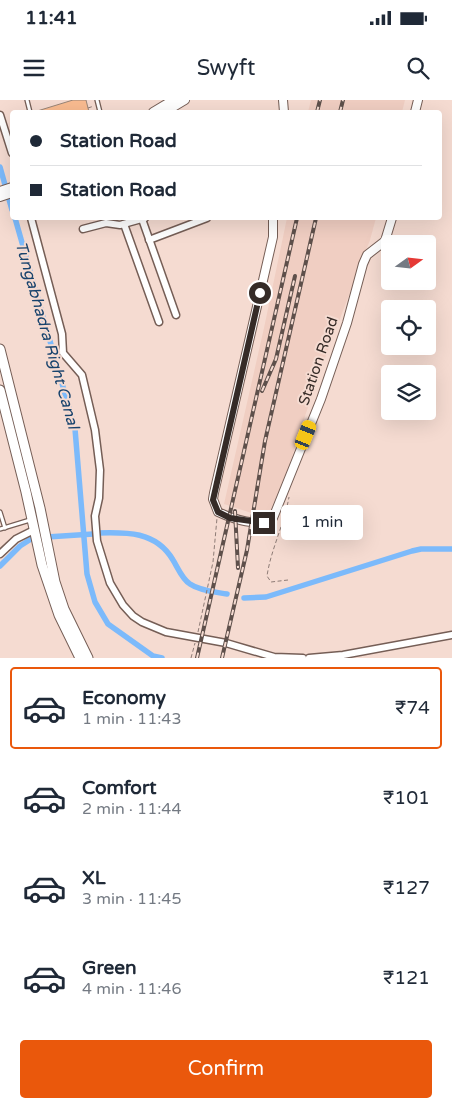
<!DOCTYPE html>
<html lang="en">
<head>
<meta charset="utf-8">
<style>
	:root { --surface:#fff; --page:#f6f6f7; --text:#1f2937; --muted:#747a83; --line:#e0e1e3; --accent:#ea580c }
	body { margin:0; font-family:"Varela Round",sans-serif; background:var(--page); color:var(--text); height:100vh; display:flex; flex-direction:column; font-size:19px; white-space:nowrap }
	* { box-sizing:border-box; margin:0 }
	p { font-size:16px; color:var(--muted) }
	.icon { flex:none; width:28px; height:28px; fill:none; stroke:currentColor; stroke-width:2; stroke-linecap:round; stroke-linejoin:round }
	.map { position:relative; height:558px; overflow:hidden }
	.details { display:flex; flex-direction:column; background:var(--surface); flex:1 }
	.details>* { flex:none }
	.guide { position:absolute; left:10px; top:10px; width:432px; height:110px; border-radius:5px; box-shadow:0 5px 20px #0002; display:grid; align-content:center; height:110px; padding:0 20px; background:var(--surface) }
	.needle { width:32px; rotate:75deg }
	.controls { position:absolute; left:381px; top:135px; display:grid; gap:10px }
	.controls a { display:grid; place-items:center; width:55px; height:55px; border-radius:5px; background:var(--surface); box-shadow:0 5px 20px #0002; font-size:25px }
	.end { position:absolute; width:22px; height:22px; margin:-11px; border:6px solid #352b27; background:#fff; box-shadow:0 0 0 2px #fff }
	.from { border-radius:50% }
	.bubble { position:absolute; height:35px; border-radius:5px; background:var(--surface); box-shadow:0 5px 20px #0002; font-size:16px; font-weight:600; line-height:35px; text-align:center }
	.car { position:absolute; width:15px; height:30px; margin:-15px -8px; border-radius:6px; box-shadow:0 0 4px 1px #0007; background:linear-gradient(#f5c518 24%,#345 0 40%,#f5c518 0 76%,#345 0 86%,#f5c518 0) }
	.guide b { display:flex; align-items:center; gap:18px; height:48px; font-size:19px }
	.guide b+b { border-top:1px solid var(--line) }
	.guide i { width:12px; height:12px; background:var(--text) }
	ul { padding:9px 0 0; list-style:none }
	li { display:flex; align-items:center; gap:15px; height:82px; margin:0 10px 8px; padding:0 10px; border:2px solid transparent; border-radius:5px }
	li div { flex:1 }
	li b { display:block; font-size:19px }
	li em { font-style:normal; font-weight:600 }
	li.active { border-color:var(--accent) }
	li>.icon { width:45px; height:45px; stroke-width:1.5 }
	.primary-button { display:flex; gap:10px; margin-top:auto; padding:10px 20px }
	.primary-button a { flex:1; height:58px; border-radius:5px; background:var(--accent); color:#fff; font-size:20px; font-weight:600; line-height:58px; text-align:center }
	.status { display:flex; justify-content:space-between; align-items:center; height:35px; padding:0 25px; background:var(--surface); direction:ltr }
	.status svg { height:14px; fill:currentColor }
	header { display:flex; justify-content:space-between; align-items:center; height:65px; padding:0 20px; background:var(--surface); font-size:22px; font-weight:600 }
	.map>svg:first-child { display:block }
	.built { fill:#f0cec2 }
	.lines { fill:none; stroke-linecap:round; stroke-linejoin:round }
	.canal { stroke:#7cbafb; stroke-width:5.5 }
	.building { fill:#f9bb90; stroke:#998476 }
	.service-casing { stroke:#755e56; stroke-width:5.5 }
	.minor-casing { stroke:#755e56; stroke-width:9 }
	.tertiary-casing { stroke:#755e56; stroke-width:10 }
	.secondary-casing { stroke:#755e56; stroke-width:11 }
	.path { stroke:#8e7c76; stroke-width:1; stroke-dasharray:4 2.5; stroke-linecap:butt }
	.service { stroke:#fff; stroke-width:3 }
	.minor { stroke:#fff; stroke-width:6 }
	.tertiary { stroke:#fff; stroke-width:8 }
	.secondary { stroke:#fff; stroke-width:9 }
	.rail-casing { stroke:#5e504b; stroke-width:4 }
	.rail { stroke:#f5dbd1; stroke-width:2; stroke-dasharray:5.5; stroke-linecap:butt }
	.route { stroke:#352b27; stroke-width:6 }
	.labels { text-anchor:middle; stroke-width:4; stroke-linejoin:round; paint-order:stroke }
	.street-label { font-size:15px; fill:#352b27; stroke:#f5dbd1 }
	.water-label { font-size:16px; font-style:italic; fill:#17426c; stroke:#f5dbd1 }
</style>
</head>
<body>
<div class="status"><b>11:41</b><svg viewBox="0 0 49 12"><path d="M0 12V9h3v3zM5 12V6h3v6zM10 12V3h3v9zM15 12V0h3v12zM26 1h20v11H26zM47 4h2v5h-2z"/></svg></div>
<header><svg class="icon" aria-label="menu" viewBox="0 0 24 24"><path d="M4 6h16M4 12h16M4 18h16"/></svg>Swyft<svg class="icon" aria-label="search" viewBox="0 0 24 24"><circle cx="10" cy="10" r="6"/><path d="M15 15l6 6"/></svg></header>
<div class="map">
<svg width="452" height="558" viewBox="0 0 452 558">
	<rect width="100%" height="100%" fill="#f5dbd1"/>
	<g class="built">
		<polygon points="311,0 405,0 402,12 308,12"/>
		<polygon points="287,118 376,118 370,140 317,279 289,366 267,418 224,404 264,228"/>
	</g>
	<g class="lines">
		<g class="canal">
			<polyline points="0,67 12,110"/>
			<polyline points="15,118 75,329 87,474 95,502 108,524 153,556 162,558"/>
			<path d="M97,433C126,432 156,431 173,460C178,468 182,479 190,484C200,491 216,492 227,494"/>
			<polyline points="47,437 93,434"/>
			<polyline points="0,466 20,446 31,439"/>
			<polyline points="244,498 266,497 412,451 421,449 452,449"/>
		</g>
	</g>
	<polygon class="building" points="73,0 86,0 89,12 34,12"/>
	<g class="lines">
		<defs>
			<g id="service">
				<polyline points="27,0 30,12"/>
				<polyline points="97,0 100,12"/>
				<polyline points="0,412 5,428"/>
				<polyline points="0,429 30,420"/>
			</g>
			<g id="minor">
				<polyline points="0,15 12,53"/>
				<polyline points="31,118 62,234 63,253 82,275 95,330 100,370 99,398 95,416 97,441 110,483 123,505 133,516 142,522 166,532 226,543 274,557 303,558"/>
				<polyline points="142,119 176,215"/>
				<polyline points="124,124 159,222"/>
				<polyline points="83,129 106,123 120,125 145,118"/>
				<polyline points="149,140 207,118"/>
				<polyline points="0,454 16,439 34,430"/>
				<polyline points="309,558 343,555 452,535"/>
			</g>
			<g id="tertiary">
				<polyline points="283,0 284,12"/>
				<polyline points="153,12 173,0"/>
				<polyline points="165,12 185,0"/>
				<polyline points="415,12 418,0"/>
				<polyline points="0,91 12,87"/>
				<polyline points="0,97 12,93"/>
				<path d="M273,118V137L214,393L213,399L218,412C233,419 259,428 273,418L321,299L347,223L363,164L367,155L385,141L392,118"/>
			</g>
			<g id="secondary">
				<polyline points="0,249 40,408 55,482 64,509 88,558"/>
				<polyline points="0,290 26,392 42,465 59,515 80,558"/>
			</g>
		</defs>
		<use href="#service" class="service-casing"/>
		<use href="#minor" class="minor-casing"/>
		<use href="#tertiary" class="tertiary-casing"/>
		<use href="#secondary" class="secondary-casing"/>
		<g class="path">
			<polyline points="88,8 94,6"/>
			<path d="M288,480L271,482L267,476C271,449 284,425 289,397"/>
			<polyline points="198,532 213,462 217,418"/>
			<polyline points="191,558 195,543"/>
		</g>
		<use href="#service" class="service"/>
		<use href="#minor" class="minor"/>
		<use href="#tertiary" class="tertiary"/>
		<use href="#secondary" class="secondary"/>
		<defs>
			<g id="rail">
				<polyline points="317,12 320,0"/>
				<polyline points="340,12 343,0"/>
				<polyline points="262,291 276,259 295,176"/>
				<polyline points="235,411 238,468"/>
				<polyline points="197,558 297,118"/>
				<polyline points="222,558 247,450 265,341 316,118"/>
			</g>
		</defs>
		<use href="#rail" class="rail-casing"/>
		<use href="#rail" class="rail"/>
	</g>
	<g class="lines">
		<polyline class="route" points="260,193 213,400 218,412 230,418 264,423"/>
	</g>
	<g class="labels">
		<g class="street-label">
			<text transform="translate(318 261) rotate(-71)" y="5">Station Road</text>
		</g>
		<g class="water-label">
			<text transform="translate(48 235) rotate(74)" y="6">Tungabhadra Right Canal</text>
		</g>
	</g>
</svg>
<div class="controls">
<a><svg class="needle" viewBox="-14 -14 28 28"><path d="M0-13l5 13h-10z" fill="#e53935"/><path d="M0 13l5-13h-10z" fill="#747a83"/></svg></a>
<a><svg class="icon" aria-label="locate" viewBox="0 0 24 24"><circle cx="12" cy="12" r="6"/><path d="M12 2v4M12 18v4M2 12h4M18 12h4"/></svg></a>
<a><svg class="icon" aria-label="layers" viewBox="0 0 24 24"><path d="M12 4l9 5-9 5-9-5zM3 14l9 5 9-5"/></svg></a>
</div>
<i class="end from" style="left:260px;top:193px"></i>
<i class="end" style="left:264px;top:423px"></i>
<div class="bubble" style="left:281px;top:405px;width:82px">1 min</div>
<i class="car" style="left:306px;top:335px;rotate:22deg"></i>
<div class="guide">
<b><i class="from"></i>Station Road</b>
<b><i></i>Station Road</b>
</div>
</div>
<section class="details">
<ul>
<li class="active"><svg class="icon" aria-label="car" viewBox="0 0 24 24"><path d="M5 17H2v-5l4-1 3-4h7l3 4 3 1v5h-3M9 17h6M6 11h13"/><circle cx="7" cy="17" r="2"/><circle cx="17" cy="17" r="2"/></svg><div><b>Economy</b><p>1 min · 11:43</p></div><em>₹74</em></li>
<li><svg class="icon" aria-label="car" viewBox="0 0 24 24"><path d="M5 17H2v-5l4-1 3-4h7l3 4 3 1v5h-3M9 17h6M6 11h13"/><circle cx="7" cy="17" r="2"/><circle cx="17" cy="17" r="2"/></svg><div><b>Comfort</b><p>2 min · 11:44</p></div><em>₹101</em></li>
<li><svg class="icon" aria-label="car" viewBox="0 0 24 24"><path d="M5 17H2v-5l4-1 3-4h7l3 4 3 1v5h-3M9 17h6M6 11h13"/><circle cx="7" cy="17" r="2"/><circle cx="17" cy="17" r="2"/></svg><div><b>XL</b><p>3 min · 11:45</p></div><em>₹127</em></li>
<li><svg class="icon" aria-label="car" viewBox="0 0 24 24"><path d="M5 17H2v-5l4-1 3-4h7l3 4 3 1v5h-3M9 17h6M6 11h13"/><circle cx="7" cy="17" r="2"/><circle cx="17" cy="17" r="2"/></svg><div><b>Green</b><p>4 min · 11:46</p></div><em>₹121</em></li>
</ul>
<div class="primary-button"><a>Confirm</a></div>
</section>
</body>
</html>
